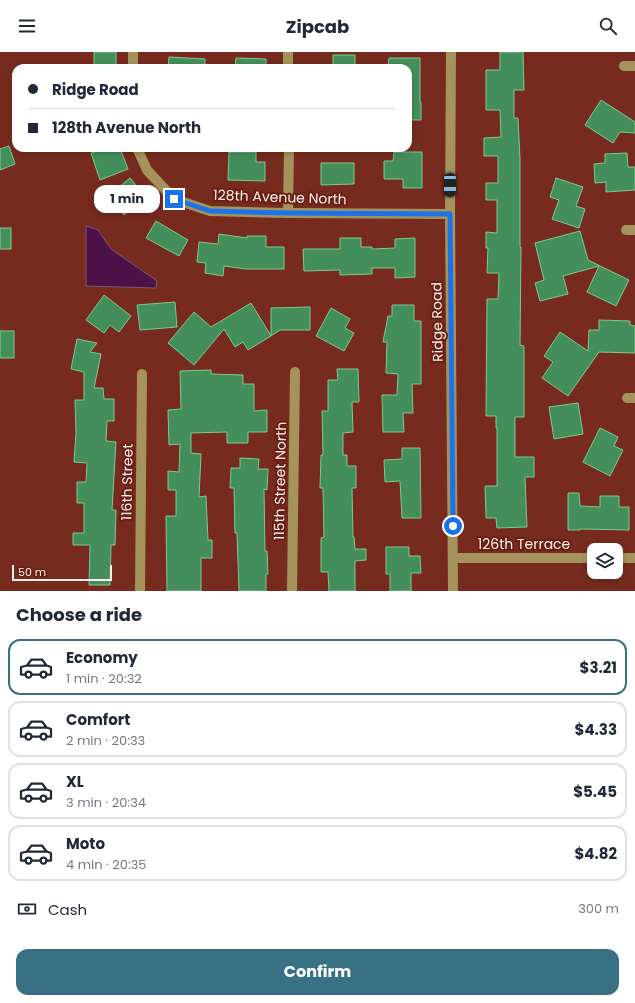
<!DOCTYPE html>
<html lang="en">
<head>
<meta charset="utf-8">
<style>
	:root { --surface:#fff; --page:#f2f2f3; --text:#1f2937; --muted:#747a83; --line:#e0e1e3; --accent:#377183 }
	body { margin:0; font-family:Poppins,sans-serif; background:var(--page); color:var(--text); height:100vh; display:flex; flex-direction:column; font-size:15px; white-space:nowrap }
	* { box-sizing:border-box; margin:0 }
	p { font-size:13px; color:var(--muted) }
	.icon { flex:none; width:22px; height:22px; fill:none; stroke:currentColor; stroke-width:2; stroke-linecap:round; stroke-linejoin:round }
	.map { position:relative; height:539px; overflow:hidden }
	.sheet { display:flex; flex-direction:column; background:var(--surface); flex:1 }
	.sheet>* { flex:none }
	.banner { position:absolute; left:12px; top:12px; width:400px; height:88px; border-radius:12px; box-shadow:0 2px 6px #0003; display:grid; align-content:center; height:88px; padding:0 16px; background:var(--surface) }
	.controls { position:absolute; left:587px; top:491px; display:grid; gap:8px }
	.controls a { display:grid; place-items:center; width:36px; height:36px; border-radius:8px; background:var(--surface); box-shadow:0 2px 6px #0003; font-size:20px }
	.scale { position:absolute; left:12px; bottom:10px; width:100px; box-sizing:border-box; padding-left:4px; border:2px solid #f9efed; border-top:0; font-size:11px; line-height:14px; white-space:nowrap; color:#f9efed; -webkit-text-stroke:3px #6a1f13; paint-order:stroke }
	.end { position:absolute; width:18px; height:18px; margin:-9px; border:5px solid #1a73e8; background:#fff; box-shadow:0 0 0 2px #fff }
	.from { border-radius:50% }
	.bubble { position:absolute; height:28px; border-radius:12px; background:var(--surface); box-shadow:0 2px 6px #0003; font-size:13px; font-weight:700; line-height:28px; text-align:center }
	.car { position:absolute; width:12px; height:24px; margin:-12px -6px; border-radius:5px; box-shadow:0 0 3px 1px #0007; background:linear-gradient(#222 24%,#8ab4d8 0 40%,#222 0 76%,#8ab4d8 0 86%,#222 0) }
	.banner b { display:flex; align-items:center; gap:14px; height:38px; font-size:15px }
	.banner b+b { border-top:1px solid var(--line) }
	.banner i { width:10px; height:10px; background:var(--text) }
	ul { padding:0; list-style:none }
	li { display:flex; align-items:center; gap:12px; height:56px; margin:0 8px 6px; padding:0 8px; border:2px solid var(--line); border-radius:12px }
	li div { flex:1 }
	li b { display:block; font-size:15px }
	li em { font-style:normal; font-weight:700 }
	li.on { border-color:var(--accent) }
	li>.icon { width:36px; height:36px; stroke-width:1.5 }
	h2 { padding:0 16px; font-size:18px; line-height:48px }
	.pay { display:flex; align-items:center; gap:10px; height:44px; padding:0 16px; font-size:15px }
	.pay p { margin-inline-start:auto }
	.cta { display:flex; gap:8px; margin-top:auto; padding:8px 16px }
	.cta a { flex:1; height:46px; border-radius:12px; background:var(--accent); color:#fff; font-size:16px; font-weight:700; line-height:46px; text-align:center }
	header { display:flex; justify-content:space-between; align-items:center; height:52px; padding:0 16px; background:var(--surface); font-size:18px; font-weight:700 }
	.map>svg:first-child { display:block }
	.water { fill:#4c1147; stroke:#805479 }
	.building { fill:#448e5b; stroke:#7eca93 }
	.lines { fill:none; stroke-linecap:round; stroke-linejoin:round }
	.minor { stroke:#a6935c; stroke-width:10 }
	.route { stroke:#1a73e8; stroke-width:5 }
	.labels { text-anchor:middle; stroke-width:4; stroke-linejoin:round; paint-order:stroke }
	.street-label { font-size:14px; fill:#f9efed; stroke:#6a1f13 }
</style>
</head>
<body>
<header><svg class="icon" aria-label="menu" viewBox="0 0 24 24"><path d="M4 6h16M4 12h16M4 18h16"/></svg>Zipcab<svg class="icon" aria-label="search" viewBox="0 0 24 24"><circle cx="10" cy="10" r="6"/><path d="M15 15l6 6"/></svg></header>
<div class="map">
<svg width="635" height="539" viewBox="0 0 635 539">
	<rect width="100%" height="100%" fill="#762b1e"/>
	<polygon class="water" points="86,174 98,178 111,197 157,229 156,236 86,234"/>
	<g class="building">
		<rect x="94" y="0" width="22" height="16"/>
		<polygon points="500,0 523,0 524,38 514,38 514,66 518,66 520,107 520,195 521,195 520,293 524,294 524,365 515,365 515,405 534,405 534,425 525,425 527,475 497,476 496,466 486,466 485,434 497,434 497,376 496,376 496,364 486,364 487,247 498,247 499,221 487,221 488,196 486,196 486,180 497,181 497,148 486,148 486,131 498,131 498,104 484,104 484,86 501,85 500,58 486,58 486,18 500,18"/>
		<rect x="333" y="3" width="22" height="13"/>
		<polygon points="169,5 205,7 205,16 168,16"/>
		<polygon points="236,6 266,7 266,16 235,16"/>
		<polygon points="389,6 420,6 420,50 421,50 421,68 408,68 408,16 388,16"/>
		<polygon points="601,48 635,70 635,81 620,80 613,91 585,73"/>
		<polygon points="9,94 15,112 0,118 0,97"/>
		<polygon points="105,96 120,96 128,117 100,128 91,101"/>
		<polygon points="229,100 256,100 256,110 265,110 265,129 228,128"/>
		<polygon points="394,100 422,100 422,136 403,136 403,127 384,127 384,109 393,109"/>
		<polygon points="627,101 628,115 635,115 635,138 606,140 606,130 595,131 594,112 605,111 605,102"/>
		<polygon points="321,111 354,111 354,132 321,133"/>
		<polygon points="130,126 146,145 124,163 108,144"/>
		<polygon points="556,126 583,135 576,154 585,157 579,176 552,167 559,148 550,145"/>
		<polygon points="156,169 188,188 179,204 146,186"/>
		<rect x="0" y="176" width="11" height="21"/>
		<polygon points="580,179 588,208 629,228 616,254 587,240 599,214 563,224 568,242 540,249 535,231 544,228 535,191"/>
		<polygon points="219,182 247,186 247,184 266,184 266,195 284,195 284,217 246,217 224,214 223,224 205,221 206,211 197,210 199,190 218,192"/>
		<polygon points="340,186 361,186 361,195 372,195 372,197 395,196 395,187 415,186 415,225 395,226 395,216 372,216 372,222 340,223 340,218 304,219 303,197 340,197"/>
		<polygon points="104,243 131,264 119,280 110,273 104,281 86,268"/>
		<polygon points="175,250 177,275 140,278 137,253"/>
		<polygon points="251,251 271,284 248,298 243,290 235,295 224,277 194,313 168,291 194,260 211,275"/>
		<polygon points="392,253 414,253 414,269 421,269 421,332 412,332 413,361 403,361 404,380 383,380 382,343 397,343 398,322 386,321 387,290 383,290 388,264 392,264"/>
		<polygon points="310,255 310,278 280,278 271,284 271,256"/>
		<polygon points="331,256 350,267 345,276 354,281 344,299 316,284"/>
		<polygon points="599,268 630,269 630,273 635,274 635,301 599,300 568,344 542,326 553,310 544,304 560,280 588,299 589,278 599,278"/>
		<rect x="0" y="279" width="14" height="27"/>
		<polygon points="77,287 97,291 90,300 101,302 94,336 103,336 104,347 114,347 114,369 107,369 106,389 116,390 112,458 116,458 115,493 111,493 110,533 89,533 90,493 73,493 73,481 84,481 84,451 77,451 77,430 86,430 87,411 74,410 76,380 75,348 84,348 84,320 71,317"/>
		<polygon points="337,317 358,317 359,350 352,350 353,380 343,381 343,403 347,403 347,414 356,414 356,436 352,436 353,485 354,485 355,497 366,497 366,508 355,509 355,539 329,539 328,520 321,520 321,486 324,485 323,436 320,436 321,403 323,403 322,359 328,359 328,328 338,328"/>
		<polygon points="211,318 211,322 243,323 243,332 254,332 254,359 267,358 267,380 248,380 248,391 227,391 227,380 191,381 191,401 201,402 199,445 206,444 208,488 212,488 212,506 201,506 201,539 167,539 166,464 176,464 176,438 168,438 168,419 179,420 180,392 169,393 168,358 181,357 180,319"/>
		<polygon points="578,351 583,382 554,387 549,355"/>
		<polygon points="600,376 618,385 614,394 623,398 610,424 583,410"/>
		<polygon points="402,396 420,396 421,466 402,466 400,429 385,430 384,408 402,407"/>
		<polygon points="240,406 259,407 258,417 268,417 267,438 264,437 265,499 267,499 268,522 266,522 266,539 239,539 237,481 235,481 234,436 230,436 231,416 240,416"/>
		<polygon points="568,441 579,441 580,454 600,455 600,444 619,444 619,455 629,455 629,478 580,477 580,478 568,478"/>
		<polygon points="386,495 409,495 409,504 420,504 421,521 411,521 411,539 390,539 390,522 386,522"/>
	</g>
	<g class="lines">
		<g class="minor">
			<polyline points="133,0 133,16"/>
			<polyline points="288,0 288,16"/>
			<polyline points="451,0 450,162 453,539"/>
			<polyline points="624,14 635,14"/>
			<polyline points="137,96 147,118 174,147 210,159 288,161 450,162"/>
			<polyline points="288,161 289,96"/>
			<polyline points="626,178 635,178"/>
			<polyline points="627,346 635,346"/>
			<polyline points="453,506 594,506"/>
			<polyline points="616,506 635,506"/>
			<polyline points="140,539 142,322"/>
			<polyline points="292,539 295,320"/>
		</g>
	</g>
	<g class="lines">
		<polyline class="route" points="174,147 210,159 288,161 450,162 453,474"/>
	</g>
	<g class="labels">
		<g class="street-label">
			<text transform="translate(280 145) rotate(2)" y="5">128th Avenue North</text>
			<text transform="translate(437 270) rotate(-91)" y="5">Ridge Road</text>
			<text transform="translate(280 429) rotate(-89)" y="5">115th Street North</text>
			<text transform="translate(127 430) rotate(-89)" y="5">116th Street</text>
			<text x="524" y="497">126th Terrace</text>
		</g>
	</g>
</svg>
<div class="controls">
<a><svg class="icon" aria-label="layers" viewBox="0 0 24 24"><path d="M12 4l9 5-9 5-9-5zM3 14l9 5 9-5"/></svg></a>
</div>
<div class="scale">50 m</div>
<i class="end from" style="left:453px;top:474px"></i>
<i class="end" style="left:174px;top:147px"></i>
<div class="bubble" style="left:94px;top:133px;width:66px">1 min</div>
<i class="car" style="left:450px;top:133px;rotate:180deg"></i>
<div class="banner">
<b><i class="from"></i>Ridge Road</b>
<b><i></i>128th Avenue North</b>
</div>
</div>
<section class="sheet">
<h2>Choose a ride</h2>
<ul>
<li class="on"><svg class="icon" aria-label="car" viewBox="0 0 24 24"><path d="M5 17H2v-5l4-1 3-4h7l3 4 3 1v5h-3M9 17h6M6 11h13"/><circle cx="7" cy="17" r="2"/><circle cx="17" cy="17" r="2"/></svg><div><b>Economy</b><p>1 min · 20:32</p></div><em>$3.21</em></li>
<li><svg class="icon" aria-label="car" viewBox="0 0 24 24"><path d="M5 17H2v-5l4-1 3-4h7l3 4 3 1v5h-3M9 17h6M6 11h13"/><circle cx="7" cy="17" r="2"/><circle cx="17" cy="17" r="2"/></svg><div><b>Comfort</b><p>2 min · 20:33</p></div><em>$4.33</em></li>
<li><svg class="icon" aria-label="car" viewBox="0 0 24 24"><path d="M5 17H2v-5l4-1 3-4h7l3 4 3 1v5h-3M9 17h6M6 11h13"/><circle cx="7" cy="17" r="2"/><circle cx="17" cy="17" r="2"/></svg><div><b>XL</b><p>3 min · 20:34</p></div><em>$5.45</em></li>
<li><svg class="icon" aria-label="car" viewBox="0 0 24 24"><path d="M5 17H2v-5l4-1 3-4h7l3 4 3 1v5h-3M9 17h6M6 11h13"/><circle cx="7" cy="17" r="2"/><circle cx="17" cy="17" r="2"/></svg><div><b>Moto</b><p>4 min · 20:35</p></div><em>$4.82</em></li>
</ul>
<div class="pay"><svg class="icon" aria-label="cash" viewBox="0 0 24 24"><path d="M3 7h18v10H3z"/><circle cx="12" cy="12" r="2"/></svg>Cash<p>300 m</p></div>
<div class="cta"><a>Confirm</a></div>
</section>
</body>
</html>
